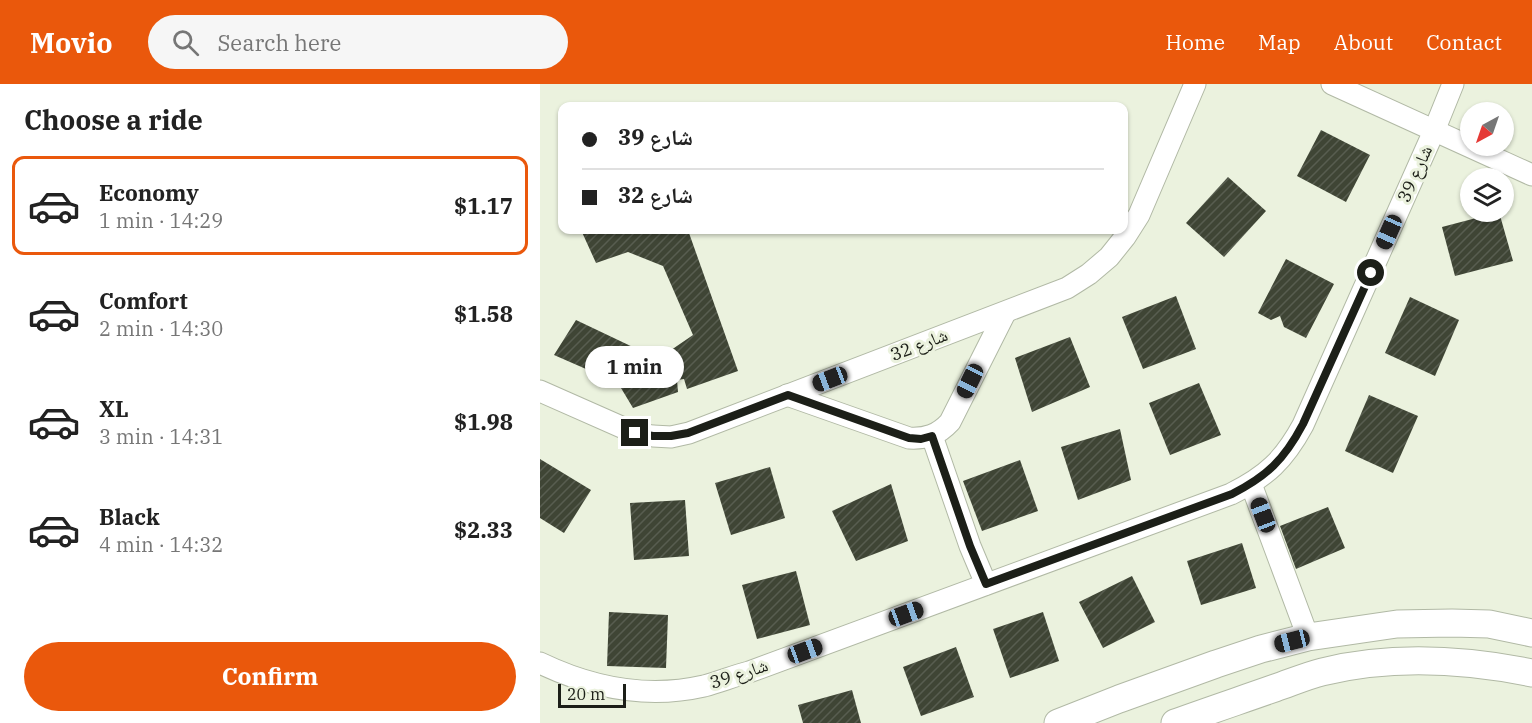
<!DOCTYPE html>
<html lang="en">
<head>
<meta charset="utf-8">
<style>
	:root { --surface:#fff; --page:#f6f6f6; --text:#222; --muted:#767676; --line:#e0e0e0; --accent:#ea580c }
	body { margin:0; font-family:"IBM Plex Serif","Noto Naskh Arabic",serif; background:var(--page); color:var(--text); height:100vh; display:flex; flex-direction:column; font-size:22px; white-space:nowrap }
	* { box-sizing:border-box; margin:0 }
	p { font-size:20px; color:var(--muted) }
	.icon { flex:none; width:33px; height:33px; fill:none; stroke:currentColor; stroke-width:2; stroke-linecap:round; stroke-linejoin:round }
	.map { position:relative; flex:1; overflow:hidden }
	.sheet { display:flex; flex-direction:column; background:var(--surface); width:540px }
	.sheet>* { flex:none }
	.banner { position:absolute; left:18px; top:18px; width:570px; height:132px; border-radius:12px; box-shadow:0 2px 4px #0004; display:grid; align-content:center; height:132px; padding:0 24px; background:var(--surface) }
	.needle { width:39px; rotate:220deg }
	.fabs { position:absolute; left:920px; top:18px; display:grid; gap:12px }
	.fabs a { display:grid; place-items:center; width:54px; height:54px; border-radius:50%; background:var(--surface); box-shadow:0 2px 4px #0004; font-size:30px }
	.scale { position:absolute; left:18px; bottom:15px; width:68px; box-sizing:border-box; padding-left:6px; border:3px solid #1c1f18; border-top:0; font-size:16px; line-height:21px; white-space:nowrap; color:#1c1f18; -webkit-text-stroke:4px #ebf2de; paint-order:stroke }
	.end { position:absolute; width:27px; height:27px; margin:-14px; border:8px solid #1c1f18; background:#fff; box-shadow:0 0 0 3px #fff }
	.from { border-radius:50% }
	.bubble { position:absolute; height:42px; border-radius:21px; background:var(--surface); box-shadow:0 2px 4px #0004; font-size:20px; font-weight:700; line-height:42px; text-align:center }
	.car { position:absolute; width:18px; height:36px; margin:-18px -9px; border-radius:8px; box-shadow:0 0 4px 2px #0007; background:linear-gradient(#222 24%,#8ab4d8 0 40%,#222 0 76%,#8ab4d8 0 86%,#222 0) }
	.banner b { display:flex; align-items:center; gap:21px; height:57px; font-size:22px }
	.banner b+b { border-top:2px solid var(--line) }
	.banner i { width:15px; height:15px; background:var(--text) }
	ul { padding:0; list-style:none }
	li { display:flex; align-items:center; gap:18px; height:99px; margin:0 12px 9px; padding:0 12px; border:3px solid transparent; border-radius:12px }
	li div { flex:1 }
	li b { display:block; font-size:22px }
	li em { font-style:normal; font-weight:700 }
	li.current { border-color:var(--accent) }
	li>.icon { width:54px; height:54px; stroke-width:1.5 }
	h2 { padding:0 24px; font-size:27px; line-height:72px }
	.action { display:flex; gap:12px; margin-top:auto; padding:12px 24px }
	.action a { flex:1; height:69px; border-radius:36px; background:var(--accent); color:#fff; font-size:24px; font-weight:700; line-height:69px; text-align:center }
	header { display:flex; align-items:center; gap:36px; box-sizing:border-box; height:84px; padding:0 30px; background:var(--accent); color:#fff }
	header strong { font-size:28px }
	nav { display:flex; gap:33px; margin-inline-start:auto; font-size:21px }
	.search { width:420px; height:54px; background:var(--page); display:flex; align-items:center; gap:15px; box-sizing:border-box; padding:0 21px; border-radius:33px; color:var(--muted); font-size:22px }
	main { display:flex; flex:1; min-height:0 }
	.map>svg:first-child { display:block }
	.building { fill:url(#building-hatch) }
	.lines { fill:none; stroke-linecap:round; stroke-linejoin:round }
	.minor-casing { stroke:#b1b9a5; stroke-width:23 }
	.tertiary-casing { stroke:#b1b9a5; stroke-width:29 }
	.minor { stroke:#fff; stroke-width:21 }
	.tertiary { stroke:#fff; stroke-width:27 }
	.route { stroke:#1c1f18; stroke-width:8 }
	.labels { text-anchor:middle; stroke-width:6; stroke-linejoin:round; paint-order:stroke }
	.street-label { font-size:18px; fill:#1c1f18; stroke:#ebf2de }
</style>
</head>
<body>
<header>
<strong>Movio</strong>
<div class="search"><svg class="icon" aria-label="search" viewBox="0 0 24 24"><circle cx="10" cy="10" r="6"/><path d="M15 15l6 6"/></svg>Search here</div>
<nav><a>Home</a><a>Map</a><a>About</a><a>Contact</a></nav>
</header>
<main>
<section class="sheet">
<h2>Choose a ride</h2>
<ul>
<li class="current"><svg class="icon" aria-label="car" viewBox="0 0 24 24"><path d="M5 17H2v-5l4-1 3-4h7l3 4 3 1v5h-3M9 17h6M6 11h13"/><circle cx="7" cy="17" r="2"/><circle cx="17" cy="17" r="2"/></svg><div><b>Economy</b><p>1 min · 14:29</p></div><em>$1.17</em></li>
<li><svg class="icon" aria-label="car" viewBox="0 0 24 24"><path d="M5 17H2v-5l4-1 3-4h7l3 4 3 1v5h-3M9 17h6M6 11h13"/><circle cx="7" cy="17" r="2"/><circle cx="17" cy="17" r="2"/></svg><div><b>Comfort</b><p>2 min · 14:30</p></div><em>$1.58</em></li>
<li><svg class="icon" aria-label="car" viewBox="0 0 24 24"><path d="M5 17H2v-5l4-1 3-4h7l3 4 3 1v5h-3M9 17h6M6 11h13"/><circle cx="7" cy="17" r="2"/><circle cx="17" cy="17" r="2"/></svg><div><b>XL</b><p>3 min · 14:31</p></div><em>$1.98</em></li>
<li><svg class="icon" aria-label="car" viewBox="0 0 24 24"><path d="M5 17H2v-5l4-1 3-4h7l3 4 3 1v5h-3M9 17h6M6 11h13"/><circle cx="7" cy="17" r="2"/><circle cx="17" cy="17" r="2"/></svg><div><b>Black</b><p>4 min · 14:32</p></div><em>$2.33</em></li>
</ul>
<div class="action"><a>Confirm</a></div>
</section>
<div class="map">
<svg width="992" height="639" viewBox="0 0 992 639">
	<defs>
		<pattern id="building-hatch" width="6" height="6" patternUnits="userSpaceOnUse" patternTransform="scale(1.5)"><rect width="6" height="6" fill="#3f4535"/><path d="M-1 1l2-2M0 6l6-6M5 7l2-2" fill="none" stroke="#585d50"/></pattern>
	</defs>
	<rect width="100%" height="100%" fill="#ebf2de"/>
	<g class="building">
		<polygon points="781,46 830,71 806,118 757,92"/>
		<polygon points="688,93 726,127 684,173 646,139"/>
		<polygon points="959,128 973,177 915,192 902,143"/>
		<polygon points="41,146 141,146 149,149 198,287 147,305 144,295 137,296 138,308 93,324 78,299 14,271 36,236 118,275 153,251 123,182 88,168 56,179"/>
		<polygon points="746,175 794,200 766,254 744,243 740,232 731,236 718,229"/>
		<polygon points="636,212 656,265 603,285 582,233"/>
		<polygon points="870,213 919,236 895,292 845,269"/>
		<polygon points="530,253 550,303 492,328 475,274"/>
		<polygon points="659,299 681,351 630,371 609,319"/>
		<polygon points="829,311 878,332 853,389 805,367"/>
		<polygon points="580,345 591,396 538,416 521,363"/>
		<polygon points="0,375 51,406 24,449 0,434"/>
		<polygon points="480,376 498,427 442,447 423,397"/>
		<polygon points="230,383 245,434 191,451 175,399"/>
		<polygon points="351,400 368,457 316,477 292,427"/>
		<polygon points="145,416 149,472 94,476 90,419"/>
		<polygon points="788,423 805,464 756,485 740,442"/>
		<polygon points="702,459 716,504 661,521 647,477"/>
		<polygon points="256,487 270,541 217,555 202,501"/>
		<polygon points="592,492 615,538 563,564 539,518"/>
		<polygon points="69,528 128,531 126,584 67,582"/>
		<polygon points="503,528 519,577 470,594 453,545"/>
		<polygon points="416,563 434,613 381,632 363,583"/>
		<polygon points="312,606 321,639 263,639 258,621"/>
	</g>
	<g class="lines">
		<defs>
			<g id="minor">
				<polyline points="792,0 992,91"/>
				<polyline points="0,307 95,349 113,352 131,353 149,349 527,204 549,190 569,173 585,153 599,131 655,0"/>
				<path d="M247,311L369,354C386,355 398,351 410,338L465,229"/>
				<polyline points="392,352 430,462 446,500"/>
				<polyline points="711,400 768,553"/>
				<path d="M0,579C52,604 107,615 164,602C179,598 194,592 209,588L691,410C727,392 744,376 763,341L894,47L913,0"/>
			</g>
			<g id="tertiary">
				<polyline points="518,639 579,615 676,580 721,565 768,553 857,540 912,539 949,540 992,549"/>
				<path d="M635,639C668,627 701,616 735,604C750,599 766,592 782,588C851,571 923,575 992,589"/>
			</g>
		</defs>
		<use href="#minor" class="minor-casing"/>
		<use href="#tertiary" class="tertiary-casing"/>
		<use href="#minor" class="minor"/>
		<use href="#tertiary" class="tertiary"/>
	</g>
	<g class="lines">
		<path class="route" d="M95,349L113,352H131L148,349L248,311L369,354L381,355L392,352L430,462L446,500L692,410C727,392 744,376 763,340L831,189"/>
	</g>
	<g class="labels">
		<g class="street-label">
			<text transform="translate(875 90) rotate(-66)" y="6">شارع 39</text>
			<text transform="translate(379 261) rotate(-21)" y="6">شارع 32</text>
			<text transform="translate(199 590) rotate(-18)" y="6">شارع 39</text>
		</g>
	</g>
</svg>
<div class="fabs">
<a><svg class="needle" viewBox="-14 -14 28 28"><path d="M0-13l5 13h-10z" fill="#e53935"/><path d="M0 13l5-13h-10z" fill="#767676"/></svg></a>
<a><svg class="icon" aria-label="layers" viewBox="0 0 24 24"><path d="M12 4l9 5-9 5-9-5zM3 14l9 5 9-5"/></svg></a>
</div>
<div class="scale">20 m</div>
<i class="end from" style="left:831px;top:189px"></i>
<i class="end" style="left:95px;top:349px"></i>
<div class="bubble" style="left:45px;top:262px;width:99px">1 min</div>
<i class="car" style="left:849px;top:148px;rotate:204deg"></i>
<i class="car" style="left:290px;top:295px;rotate:249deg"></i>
<i class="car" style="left:430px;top:297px;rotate:206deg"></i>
<i class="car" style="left:723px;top:431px;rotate:339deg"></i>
<i class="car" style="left:366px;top:530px;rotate:70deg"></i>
<i class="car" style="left:752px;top:557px;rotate:256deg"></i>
<i class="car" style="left:265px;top:567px;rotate:70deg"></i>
<div class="banner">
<b><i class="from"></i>شارع 39</b>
<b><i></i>شارع 32</b>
</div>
</div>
</main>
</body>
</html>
